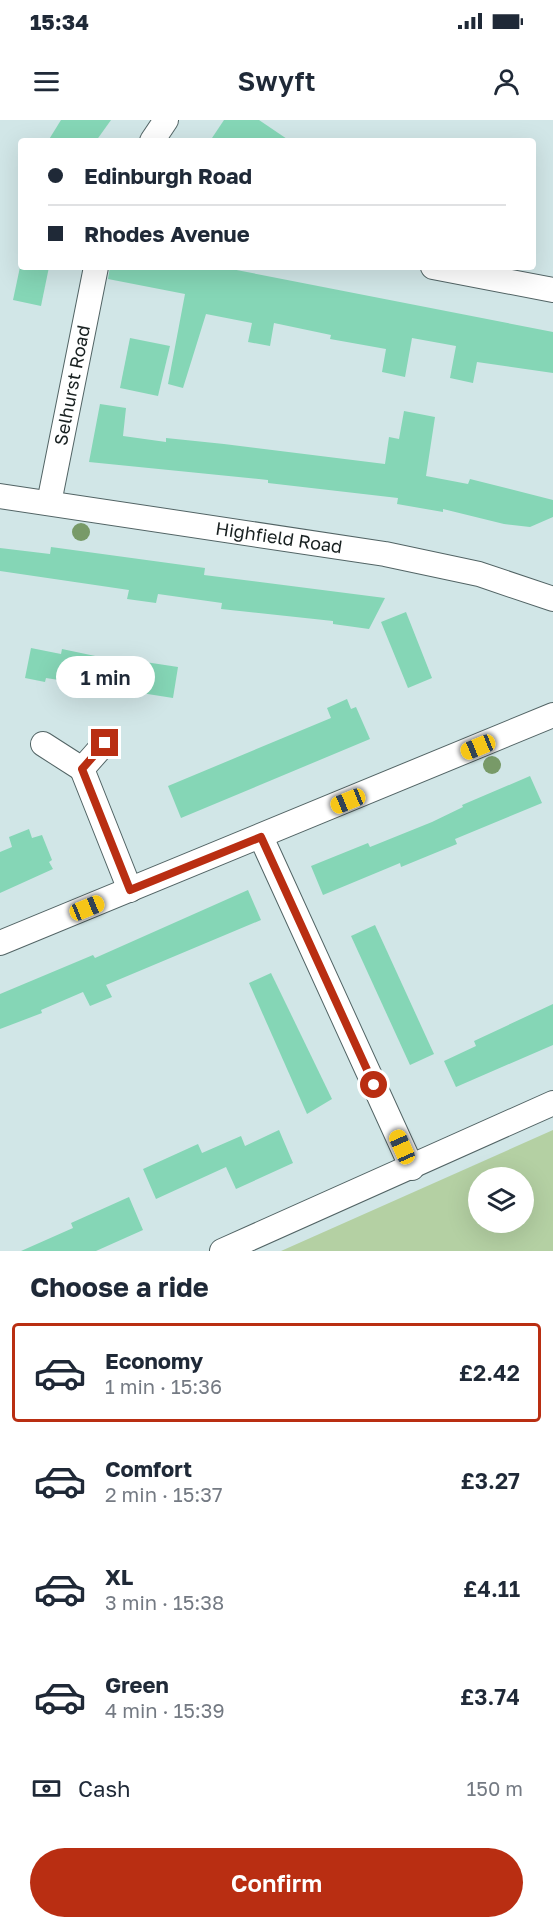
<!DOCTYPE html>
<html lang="en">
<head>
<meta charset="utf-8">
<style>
	:root { --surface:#fff; --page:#f2f2f3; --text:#1f2937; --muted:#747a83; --line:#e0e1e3; --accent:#b92e12 }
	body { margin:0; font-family:"Golos Text",sans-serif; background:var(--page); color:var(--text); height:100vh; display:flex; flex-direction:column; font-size:22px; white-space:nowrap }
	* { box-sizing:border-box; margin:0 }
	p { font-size:20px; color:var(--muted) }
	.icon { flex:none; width:33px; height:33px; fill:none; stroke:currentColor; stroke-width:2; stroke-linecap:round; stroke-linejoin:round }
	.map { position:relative; height:1131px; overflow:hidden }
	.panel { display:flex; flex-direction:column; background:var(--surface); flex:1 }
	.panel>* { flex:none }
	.hud { position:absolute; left:18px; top:18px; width:518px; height:132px; border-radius:6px; box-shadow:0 6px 24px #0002; display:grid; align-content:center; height:132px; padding:0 30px; background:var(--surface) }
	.tools { position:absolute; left:468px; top:1047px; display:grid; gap:12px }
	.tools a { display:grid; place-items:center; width:66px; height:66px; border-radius:50%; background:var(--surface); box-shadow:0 6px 24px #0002; font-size:30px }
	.end { position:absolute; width:27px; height:27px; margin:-14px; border:8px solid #b92e12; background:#fff; box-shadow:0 0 0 3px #fff }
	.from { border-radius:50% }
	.bubble { position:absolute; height:42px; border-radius:21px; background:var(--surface); box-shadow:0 6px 24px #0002; font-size:20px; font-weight:600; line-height:42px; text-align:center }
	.car { position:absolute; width:18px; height:36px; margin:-18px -9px; border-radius:8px; box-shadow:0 0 4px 2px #0007; background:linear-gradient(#f5c518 24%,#345 0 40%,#f5c518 0 76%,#345 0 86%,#f5c518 0) }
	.hud b { display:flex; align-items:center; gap:21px; height:57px; font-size:22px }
	.hud b+b { border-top:2px solid var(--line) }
	.hud i { width:15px; height:15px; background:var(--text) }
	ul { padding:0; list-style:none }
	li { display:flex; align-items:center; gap:18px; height:99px; margin:0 12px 9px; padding:0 18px; border:3px solid transparent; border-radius:6px }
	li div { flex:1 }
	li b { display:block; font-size:22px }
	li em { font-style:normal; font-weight:600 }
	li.current { border-color:var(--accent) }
	li>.icon { width:54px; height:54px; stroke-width:1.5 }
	h2 { padding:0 30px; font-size:27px; line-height:72px }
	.pay { display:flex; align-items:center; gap:15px; height:66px; padding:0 30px; font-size:22px }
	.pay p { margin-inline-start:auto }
	.primary-button { display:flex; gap:12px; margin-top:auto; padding:12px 30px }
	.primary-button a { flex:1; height:69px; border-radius:36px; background:var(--accent); color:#fff; font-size:24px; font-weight:600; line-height:69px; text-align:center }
	.status { display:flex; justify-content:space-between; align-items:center; height:42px; padding:0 30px; background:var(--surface); direction:ltr }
	.status svg { height:16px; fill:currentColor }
	header { display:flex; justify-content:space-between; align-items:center; height:78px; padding:0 30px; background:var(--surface); font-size:27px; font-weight:600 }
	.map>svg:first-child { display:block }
	.green { fill:#b4d0a3; fill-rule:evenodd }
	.building { fill:#85d6b6 }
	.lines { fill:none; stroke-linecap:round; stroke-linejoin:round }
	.street-casing { stroke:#526465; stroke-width:26 }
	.street { stroke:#fff; stroke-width:24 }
	.tree { fill:#789a68 }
	.route { stroke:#b92e12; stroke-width:8 }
	.labels { text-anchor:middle; stroke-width:6; stroke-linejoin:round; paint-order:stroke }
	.street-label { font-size:18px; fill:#182020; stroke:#d1e6e7 }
</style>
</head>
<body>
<div class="status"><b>15:34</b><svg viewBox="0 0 49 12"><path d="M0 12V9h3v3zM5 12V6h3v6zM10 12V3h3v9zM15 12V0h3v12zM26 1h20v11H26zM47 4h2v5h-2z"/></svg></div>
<header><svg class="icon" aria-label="menu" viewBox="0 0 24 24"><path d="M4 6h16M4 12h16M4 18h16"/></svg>Swyft<svg class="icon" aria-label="person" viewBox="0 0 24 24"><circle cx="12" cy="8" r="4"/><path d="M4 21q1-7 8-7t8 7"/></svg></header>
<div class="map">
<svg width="553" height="1131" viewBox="0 0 553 1131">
	<rect width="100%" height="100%" fill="#d1e6e7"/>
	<path class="green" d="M553,1010V1131H281ZM478,1058H524V1102H478Z"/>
	<g class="building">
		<polygon points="61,0 111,0 96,21 48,21"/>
		<polygon points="224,0 259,0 290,21 210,21"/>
		<polygon points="20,147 49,147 41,186 13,180"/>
		<polygon points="110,147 221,147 553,212 553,253 477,242 473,263 450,258 456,226 412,218 405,257 382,252 386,229 330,219 331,215 274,203 270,226 248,222 252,203 206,194 183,268 168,264 185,174 108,159"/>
		<polygon points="130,218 170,226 158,276 120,268"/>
		<polygon points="100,284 126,288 123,316 166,322 166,318 224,324 385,344 389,317 399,319 404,291 435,297 426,356 468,364 470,359 553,380 553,397 530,407 504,404 443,389 443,392 397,384 398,378 268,363 268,360 89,342"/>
		<polygon points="51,427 205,448 204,455 385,478 369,509 333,504 333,501 221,489 222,483 158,474 156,483 127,479 129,470 0,451 0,428 50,434"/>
		<polygon points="406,492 432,558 408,568 381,502"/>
		<polygon points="31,528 61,534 62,529 119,541 119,538 178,547 173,578 46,558 45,562 25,558"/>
		<polygon points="347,579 351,589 356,587 370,619 181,698 168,666 331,598 327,588"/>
		<polygon points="530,656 542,683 455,719 457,724 401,747 400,743 323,775 311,746 368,723 370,727 432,702 463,687 462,685"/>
		<polygon points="29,709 32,718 42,715 52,740 49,742 53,749 0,773 0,732 12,727 9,717"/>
		<polygon points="248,770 261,800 106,865 112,877 90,886 83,872 41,890 42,893 0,909 0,874 93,835 95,838"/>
		<polygon points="375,805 434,934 410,945 351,816"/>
		<polygon points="271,853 332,979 307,994 249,863"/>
		<polygon points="553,884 553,925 456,967 444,941 476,926 474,921"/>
		<polygon points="279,1010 293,1043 236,1069 226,1047 156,1079 143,1049 198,1024 202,1033 241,1016 245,1026"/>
		<polygon points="129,1077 143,1110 96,1131 21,1131 73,1108 71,1103"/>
	</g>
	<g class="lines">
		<defs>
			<g id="street">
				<polyline points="152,21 166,0"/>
				<polyline points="433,147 553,170"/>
				<path id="s1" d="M0,376L385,434L479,454L553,479"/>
				<path id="s2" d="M49,383L96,147"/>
				<polyline points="105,623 82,649 130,770"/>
				<polyline points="43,624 82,649"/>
				<polyline points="261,717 412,1048"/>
				<polyline points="0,823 553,595"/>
				<polyline points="222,1131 553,983"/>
			</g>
		</defs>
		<use href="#street" class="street-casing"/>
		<use href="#street" class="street"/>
	</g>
	<g class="tree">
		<circle cx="81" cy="412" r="9"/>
		<circle cx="492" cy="645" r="9"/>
	</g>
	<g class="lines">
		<polyline class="route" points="105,623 82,649 130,770 261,717 374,965"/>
	</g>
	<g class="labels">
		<g class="street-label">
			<text dy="6" stroke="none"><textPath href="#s2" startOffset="120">Selhurst Road</textPath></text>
			<text dy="6" stroke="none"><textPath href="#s1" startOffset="282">Highfield Road</textPath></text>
		</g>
	</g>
</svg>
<div class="tools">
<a><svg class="icon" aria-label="layers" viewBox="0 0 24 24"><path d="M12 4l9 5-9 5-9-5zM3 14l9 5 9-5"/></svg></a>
</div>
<i class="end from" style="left:374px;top:965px"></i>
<i class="end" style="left:105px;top:623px"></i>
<div class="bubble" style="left:56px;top:536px;width:99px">1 min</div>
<i class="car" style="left:478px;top:627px;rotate:248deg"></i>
<i class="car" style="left:348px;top:681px;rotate:248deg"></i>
<i class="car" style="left:87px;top:788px;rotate:68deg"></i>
<i class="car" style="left:402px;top:1027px;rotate:336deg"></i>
<div class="hud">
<b><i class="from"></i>Edinburgh Road</b>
<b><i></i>Rhodes Avenue</b>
</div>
</div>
<section class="panel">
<h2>Choose a ride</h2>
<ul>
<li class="current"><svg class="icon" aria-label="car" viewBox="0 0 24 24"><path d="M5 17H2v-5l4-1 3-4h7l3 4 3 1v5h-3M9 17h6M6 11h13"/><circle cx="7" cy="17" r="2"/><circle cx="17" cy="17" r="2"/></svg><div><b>Economy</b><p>1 min · 15:36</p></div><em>£2.42</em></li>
<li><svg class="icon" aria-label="car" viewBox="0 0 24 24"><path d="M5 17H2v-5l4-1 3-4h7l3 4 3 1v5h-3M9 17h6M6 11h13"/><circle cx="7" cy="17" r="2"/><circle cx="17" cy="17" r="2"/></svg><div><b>Comfort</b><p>2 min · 15:37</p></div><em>£3.27</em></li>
<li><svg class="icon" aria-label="car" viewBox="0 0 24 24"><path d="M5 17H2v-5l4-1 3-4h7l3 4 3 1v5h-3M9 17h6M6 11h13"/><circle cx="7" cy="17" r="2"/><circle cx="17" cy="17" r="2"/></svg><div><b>XL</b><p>3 min · 15:38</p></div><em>£4.11</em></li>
<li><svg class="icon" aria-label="car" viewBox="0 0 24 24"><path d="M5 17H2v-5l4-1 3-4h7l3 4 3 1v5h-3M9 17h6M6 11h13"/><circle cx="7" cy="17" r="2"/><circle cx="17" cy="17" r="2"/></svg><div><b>Green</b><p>4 min · 15:39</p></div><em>£3.74</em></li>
</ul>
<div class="pay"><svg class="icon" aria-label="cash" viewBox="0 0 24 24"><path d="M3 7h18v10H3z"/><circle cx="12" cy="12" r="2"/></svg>Cash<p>150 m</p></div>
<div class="primary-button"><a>Confirm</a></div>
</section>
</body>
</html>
